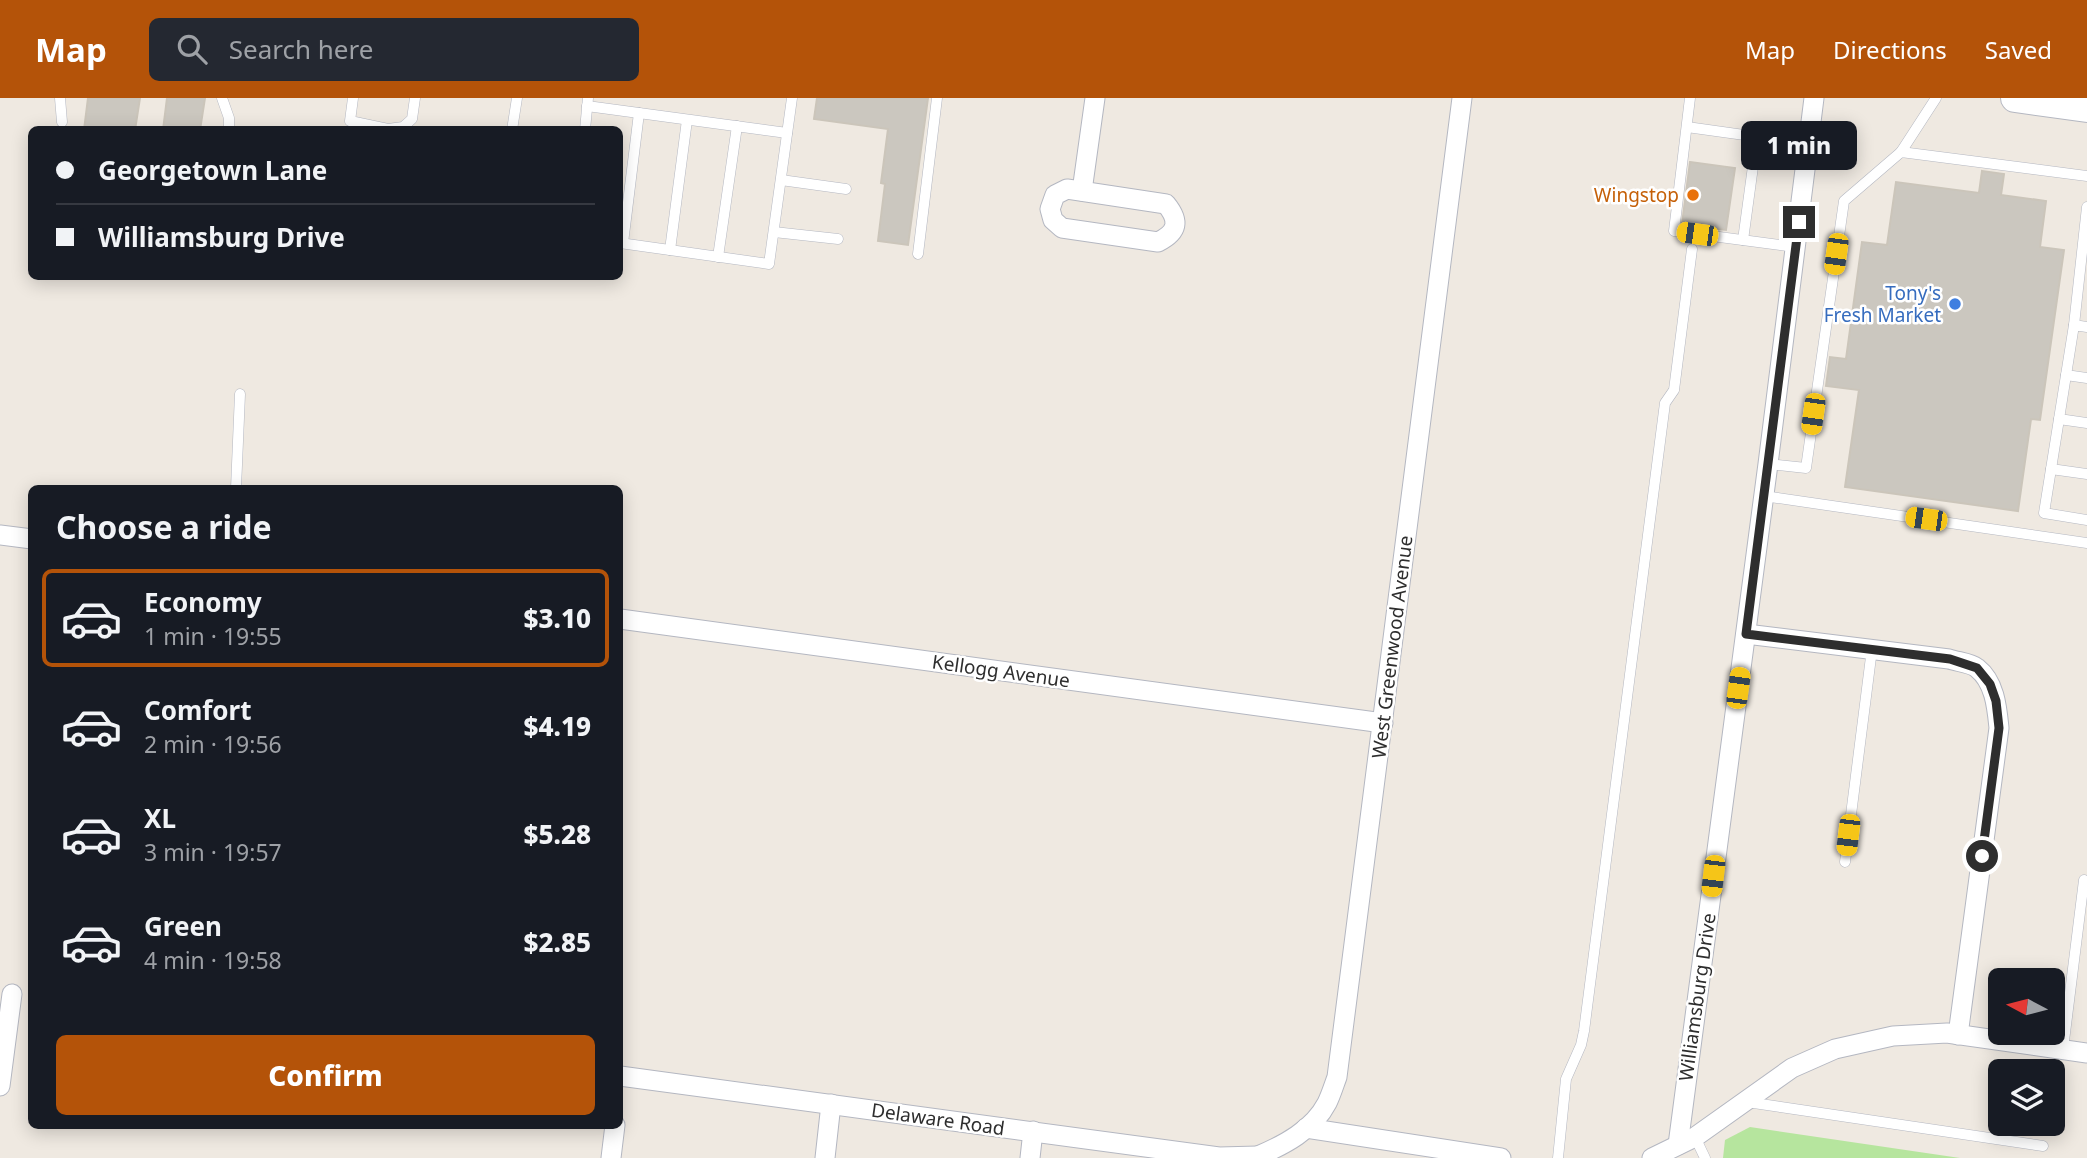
<!DOCTYPE html>
<html lang="en">
<head>
<meta charset="utf-8">
<style>
	:root { --surface:#171b24; --page:#242831; --text:#f1f3f6; --muted:#9ea1a6; --line:#363941; --accent:#b45309 }
	body { margin:0; font-family:"Noto Sans",sans-serif; background:var(--page); color:var(--text); height:100vh; display:flex; flex-direction:column; font-size:26px; white-space:nowrap }
	* { box-sizing:border-box; margin:0 }
	p { font-size:23px; color:var(--muted) }
	.icon { flex:none; width:38px; height:38px; fill:none; stroke:currentColor; stroke-width:2; stroke-linecap:round; stroke-linejoin:round }
	.map { position:relative; flex:1; overflow:hidden }
	.sheet { position:absolute; left:28px; top:387px; width:595px; height:644px; display:flex; flex-direction:column; background:var(--surface); border-radius:10px; box-shadow:0 4px 18px #0003 }
	.sheet>* { flex:none }
	.hud { position:absolute; left:28px; top:28px; width:595px; height:154px; border-radius:10px; box-shadow:0 4px 18px #0003; display:grid; align-content:center; height:154px; padding:0 28px; background:var(--surface) }
	.needle { width:46px; rotate:277deg }
	.fabs { position:absolute; left:1988px; top:870px; display:grid; gap:14px }
	.fabs a { display:grid; place-items:center; width:77px; height:77px; border-radius:10px; background:var(--surface); box-shadow:0 4px 18px #0003; font-size:35px }
	.end { position:absolute; width:32px; height:32px; margin:-16px; border:9px solid #2e2e2e; background:#fff; box-shadow:0 0 0 4px #fff }
	.from { border-radius:50% }
	.bubble { position:absolute; height:49px; border-radius:10px; background:var(--surface); box-shadow:0 4px 18px #0003; font-size:23px; font-weight:800; line-height:49px; text-align:center }
	.car { position:absolute; width:21px; height:42px; margin:-21px -10px; border-radius:9px; box-shadow:0 0 5px 2px #0007; background:linear-gradient(#f5c518 24%,#345 0 40%,#f5c518 0 76%,#345 0 86%,#f5c518 0) }
	.hud b { display:flex; align-items:center; gap:24px; height:66px; font-size:26px }
	.hud b+b { border-top:2px solid var(--line) }
	.hud i { width:18px; height:18px; background:var(--text) }
	ul { padding:0; list-style:none }
	li { display:flex; align-items:center; gap:21px; height:98px; margin:0 14px 10px; padding:0 14px; border:4px solid transparent; border-radius:10px }
	li div { flex:1 }
	li b { display:block; font-size:26px }
	li em { font-style:normal; font-weight:800 }
	li.current { border-color:var(--accent) }
	li>.icon { width:63px; height:63px; stroke-width:1.5 }
	h2 { padding:0 28px; font-size:32px; line-height:84px }
	.primary-button { display:flex; gap:14px; margin-top:auto; padding:14px 28px }
	.primary-button a { flex:1; height:80px; border-radius:10px; background:var(--accent); color:#fff; font-size:28px; font-weight:800; line-height:80px; text-align:center }
	header { display:flex; align-items:center; gap:42px; box-sizing:border-box; height:98px; padding:0 35px; background:var(--accent); color:#fff }
	header strong { font-size:33px }
	nav { display:flex; gap:38px; margin-inline-start:auto; font-size:24px }
	.search { width:490px; height:63px; background:var(--page); display:flex; align-items:center; gap:18px; box-sizing:border-box; padding:0 24px; border-radius:10px; color:var(--muted); font-size:26px }
	.map>svg:first-child { display:block }
	.green { fill:#b6e59e }
	.building { fill:#cbc7bf; stroke:#cbc5ba; stroke-width:2 }
	.lines { fill:none; stroke-linecap:round; stroke-linejoin:round }
	.lane-casing { stroke:#b4b7c1; stroke-width:11 }
	.street-casing { stroke:#b4b7c1; stroke-width:21 }
	.secondary-casing { stroke:#b4b7c1; stroke-width:30 }
	.lane { stroke:#fff; stroke-width:10 }
	.street { stroke:#fff; stroke-width:19 }
	.secondary { stroke:#fff; stroke-width:28 }
	.route { stroke:#2e2e2e; stroke-width:9 }
	.food-dot { fill:#e8710a; stroke:#fff; stroke-width:2.5 }
	.shop-dot { fill:#3f7fe0; stroke:#fff; stroke-width:2.5 }
	.labels { text-anchor:middle; stroke-width:5; stroke-linejoin:round; paint-order:stroke }
	.food-label { font-size:19px; fill:#c56008; stroke:#fff; text-anchor:end }
	.shop-label { font-size:19px; fill:#366cbe; stroke:#fff; text-anchor:end }
	.street-label { font-size:19px; fill:#2e2e2e; stroke:#fff }
</style>
</head>
<body>
<header>
<strong>Map</strong>
<div class="search"><svg class="icon" aria-label="search" viewBox="0 0 24 24"><circle cx="10" cy="10" r="6"/><path d="M15 15l6 6"/></svg>Search here</div>
<nav><a>Map</a><a>Directions</a><a>Saved</a></nav>
</header>
<div class="map">
<svg width="2087" height="1060" viewBox="0 0 2087 1060">
	<rect width="100%" height="100%" fill="#efe9e1"/>
	<polygon class="green" points="1750,1029 1960,1060 1723,1060 1725,1042"/>
	<g class="building">
		<polygon points="88,0 140,0 135,32 84,32"/>
		<polygon points="167,0 205,0 200,32 163,32"/>
		<polygon points="817,0 928,0 908,147 878,143 885,86 881,85 888,31 814,21"/>
		<polygon points="1690,64 1735,70 1726,132 1682,126"/>
		<polygon points="1982,73 2004,76 2001,97 2046,103 2040,149 2064,152 2040,322 2031,321 2018,413 1845,389 1859,292 1826,288 1830,259 1846,261 1862,144 1887,147 1896,84 1979,95"/>
	</g>
	<g class="lines">
		<defs>
			<g id="lane">
				<polyline points="60,0 62,24"/>
				<polyline points="222,0 229,20 229,32"/>
				<polyline points="353,0 350,23 388,31 403,29 412,21 415,0"/>
				<polyline points="1690,0 1674,133 1795,149"/>
				<polyline points="587,8 787,35"/>
				<polyline points="1687,29 1808,46"/>
				<polyline points="512,32 517,0"/>
				<polyline points="585,32 588,0"/>
				<polyline points="1901,54 1936,0"/>
				<polyline points="781,82 846,91"/>
				<polyline points="774,134 838,141"/>
				<polyline points="1743,142 1757,39"/>
				<polyline points="620,145 769,166 792,0"/>
				<polyline points="623,145 639,15"/>
				<polyline points="670,152 687,22"/>
				<polyline points="918,156 937,0"/>
				<polyline points="718,159 737,28"/>
				<polyline points="2074,227 2087,109"/>
				<polyline points="2087,229 2074,227 2044,415 2087,422"/>
				<polyline points="2066,277 2087,280"/>
				<polyline points="2059,321 2087,325"/>
				<polyline points="1768,366 1806,370 1844,103 1901,54 2087,78"/>
				<polyline points="2051,371 2087,376"/>
				<polyline points="236,390 240,296"/>
				<polyline points="1764,398 2087,445"/>
				<polyline points="1845,764 1872,551"/>
				<polyline points="2063,951 2084,782"/>
				<polyline points="1747,1004 2043,1048"/>
				<polyline points="1695,1039 1705,1060"/>
				<polyline points="1558,1060 1566,981 1581,947 1584,933 1665,305 1674,292 1692,151"/>
			</g>
			<g id="street">
				<path d="M1067,91L1166,106C1180,123 1178,134 1158,144L1062,130L1053,122L1050,111L1055,97Z"/>
				<polyline points="1082,93 1095,0"/>
				<polyline points="0,437 32,441"/>
				<polyline points="620,521 1383,625"/>
				<path d="M1746,536L1949,561C1958,564 1971,565 1977,570C1995,584 1997,610 1999,630L1958,937"/>
				<polyline points="620,978 1219,1059 1258,1058"/>
				<polyline points="0,988 12,896"/>
				<polyline points="1306,1030 1501,1060"/>
				<polyline points="1678,1047 1768,366 1814,0"/>
				<polyline points="611,1060 615,1027"/>
				<polyline points="825,1060 831,1006"/>
				<polyline points="1030,1060 1033,1033"/>
				<path d="M1257,1060L1258,1058C1284,1047 1313,1032 1327,1005C1331,997 1334,987 1337,979L1462,0"/>
				<polyline points="1652,1060 1695,1039 1792,970 1835,951 1893,938 1947,935 2087,955"/>
			</g>
			<polyline id="secondary" points="2015,0 2087,10"/>
		</defs>
		<use href="#lane" class="lane-casing"/>
		<use href="#street" class="street-casing"/>
		<use href="#secondary" class="secondary-casing"/>
		<use href="#lane" class="lane"/>
		<use href="#street" class="street"/>
		<use href="#secondary" class="secondary"/>
	</g>
	<g class="lines">
		<polyline class="route" points="1799,124 1746,536 1950,561 1977,570 1990,586 1996,603 1999,630 1982,758"/>
	</g>
	<circle class="food-dot" cx="1693" cy="97" r="7"/>
	<circle class="shop-dot" cx="1955" cy="206" r="7"/>
	<g class="labels">
		<g class="food-label">
			<text x="1679" y="104">Wingstop</text>
		</g>
		<g class="shop-label">
			<text x="1941" y="202">Tony's<tspan x="1941" dy="22">Fresh Market</tspan></text>
		</g>
		<g class="street-label">
			<text transform="translate(1392 549) rotate(-83)" y="7">West Greenwood Avenue</text>
			<text transform="translate(1001 573) rotate(8)" y="7">Kellogg Avenue</text>
			<text transform="translate(1697 899) rotate(-82)" y="7">Williamsburg Drive</text>
			<text transform="translate(938 1021) rotate(8)" y="7">Delaware Road</text>
		</g>
	</g>
</svg>
<div class="fabs">
<a><svg class="needle" viewBox="-14 -14 28 28"><path d="M0-13l5 13h-10z" fill="#e53935"/><path d="M0 13l5-13h-10z" fill="#9ea1a6"/></svg></a>
<a><svg class="icon" aria-label="layers" viewBox="0 0 24 24"><path d="M12 4l9 5-9 5-9-5zM3 14l9 5 9-5"/></svg></a>
</div>
<i class="end from" style="left:1982px;top:758px"></i>
<i class="end" style="left:1799px;top:124px"></i>
<div class="bubble" style="left:1741px;top:23px;width:116px">1 min</div>
<i class="car" style="left:1697px;top:136px;rotate:278deg"></i>
<i class="car" style="left:1836px;top:156px;rotate:188deg"></i>
<i class="car" style="left:1813px;top:316px;rotate:188deg"></i>
<i class="car" style="left:1926px;top:421px;rotate:278deg"></i>
<i class="car" style="left:1738px;top:590px;rotate:8deg"></i>
<i class="car" style="left:1848px;top:737px;rotate:187deg"></i>
<i class="car" style="left:1713px;top:778px;rotate:187deg"></i>
<div class="hud">
<b><i class="from"></i>Georgetown Lane</b>
<b><i></i>Williamsburg Drive</b>
</div>
<section class="sheet">
<h2>Choose a ride</h2>
<ul>
<li class="current"><svg class="icon" aria-label="car" viewBox="0 0 24 24"><path d="M5 17H2v-5l4-1 3-4h7l3 4 3 1v5h-3M9 17h6M6 11h13"/><circle cx="7" cy="17" r="2"/><circle cx="17" cy="17" r="2"/></svg><div><b>Economy</b><p>1 min · 19:55</p></div><em>$3.10</em></li>
<li><svg class="icon" aria-label="car" viewBox="0 0 24 24"><path d="M5 17H2v-5l4-1 3-4h7l3 4 3 1v5h-3M9 17h6M6 11h13"/><circle cx="7" cy="17" r="2"/><circle cx="17" cy="17" r="2"/></svg><div><b>Comfort</b><p>2 min · 19:56</p></div><em>$4.19</em></li>
<li><svg class="icon" aria-label="car" viewBox="0 0 24 24"><path d="M5 17H2v-5l4-1 3-4h7l3 4 3 1v5h-3M9 17h6M6 11h13"/><circle cx="7" cy="17" r="2"/><circle cx="17" cy="17" r="2"/></svg><div><b>XL</b><p>3 min · 19:57</p></div><em>$5.28</em></li>
<li><svg class="icon" aria-label="car" viewBox="0 0 24 24"><path d="M5 17H2v-5l4-1 3-4h7l3 4 3 1v5h-3M9 17h6M6 11h13"/><circle cx="7" cy="17" r="2"/><circle cx="17" cy="17" r="2"/></svg><div><b>Green</b><p>4 min · 19:58</p></div><em>$2.85</em></li>
</ul>
<div class="primary-button"><a>Confirm</a></div>
</section>
</div>
</body>
</html>
